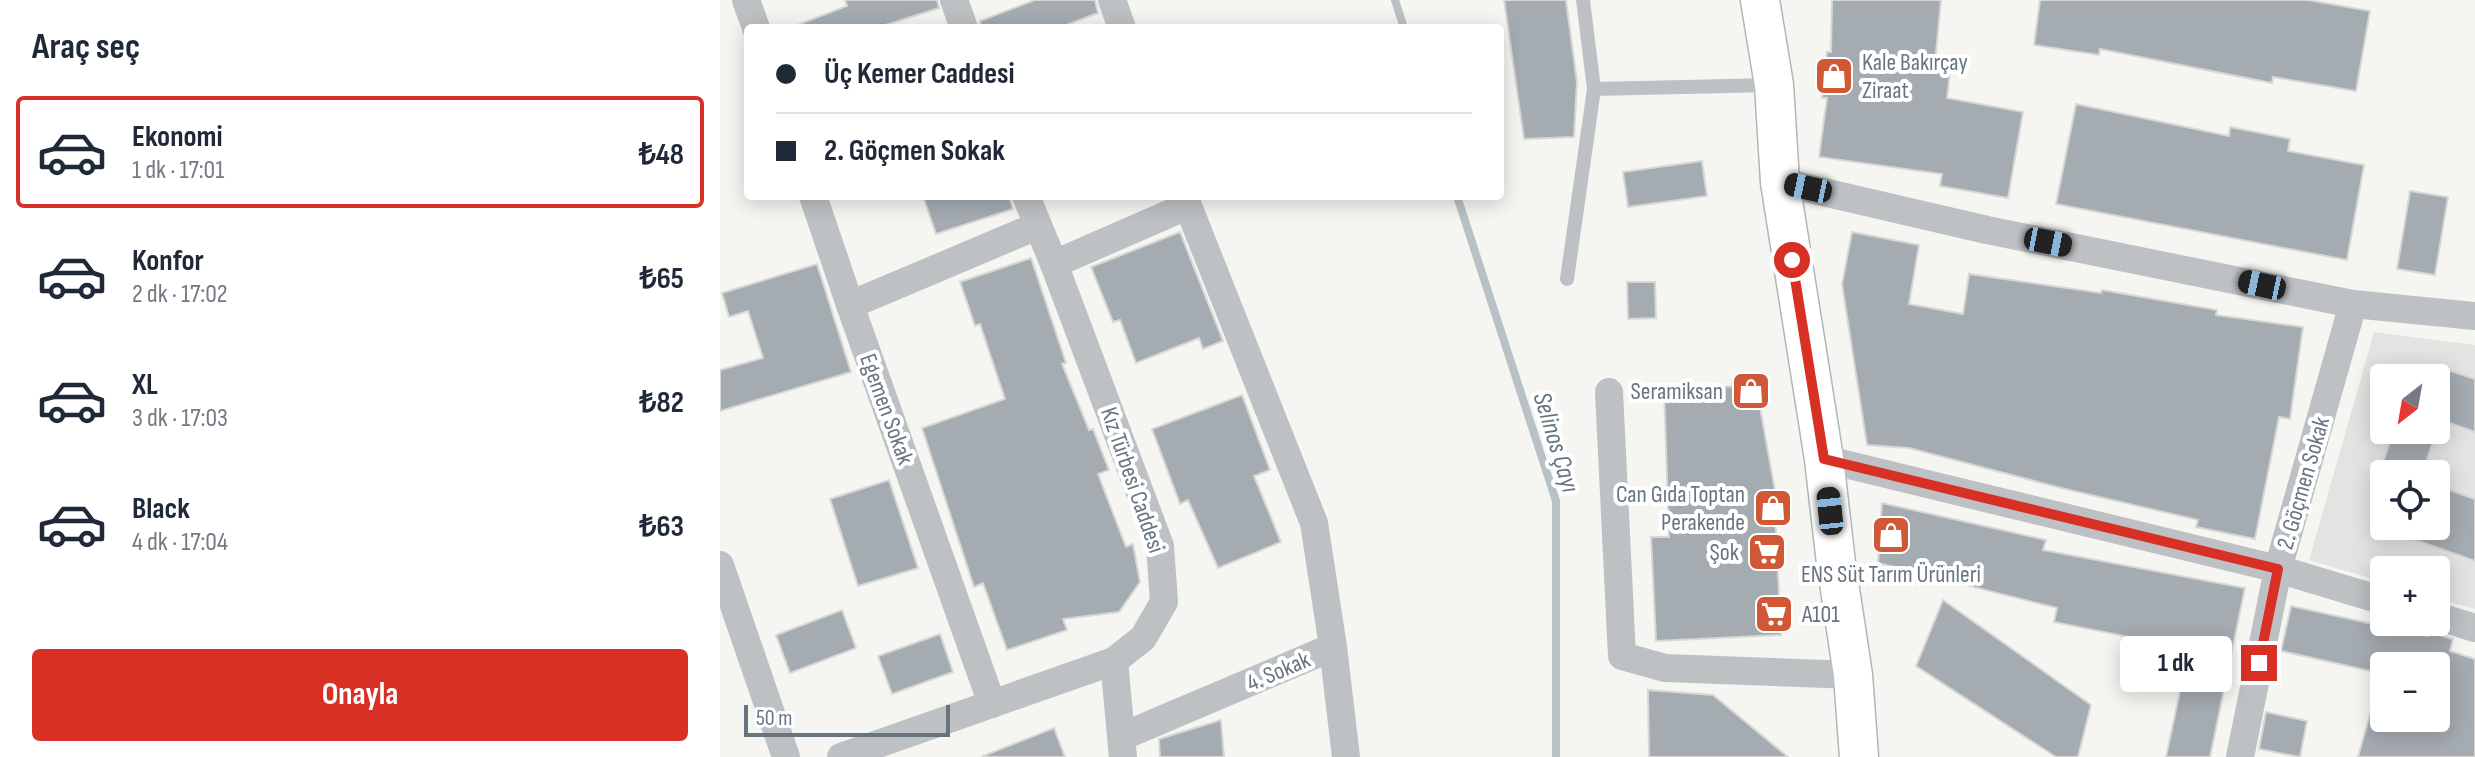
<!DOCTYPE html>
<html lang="tr">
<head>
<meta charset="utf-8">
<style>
	:root { --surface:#fff; --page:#f6f6f7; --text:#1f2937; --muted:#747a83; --line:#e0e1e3; --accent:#d93025 }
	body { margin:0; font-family:"Sofia Sans Condensed",sans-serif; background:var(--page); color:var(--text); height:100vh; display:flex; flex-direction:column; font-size:30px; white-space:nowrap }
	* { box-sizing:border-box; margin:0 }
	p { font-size:26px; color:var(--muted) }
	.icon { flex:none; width:44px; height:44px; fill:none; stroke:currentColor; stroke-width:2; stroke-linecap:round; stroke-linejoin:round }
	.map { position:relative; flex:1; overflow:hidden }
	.panel { display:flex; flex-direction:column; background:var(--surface); width:720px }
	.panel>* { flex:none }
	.top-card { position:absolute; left:24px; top:24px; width:760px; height:176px; border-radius:8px; box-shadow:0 4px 20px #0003; display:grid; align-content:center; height:176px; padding:0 32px; background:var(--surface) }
	.needle { width:52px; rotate:211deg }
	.controls { position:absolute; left:1650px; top:364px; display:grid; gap:16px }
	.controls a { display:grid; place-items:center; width:80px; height:80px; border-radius:8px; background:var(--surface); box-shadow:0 4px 20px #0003; font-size:40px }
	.scale { position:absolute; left:24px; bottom:20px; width:206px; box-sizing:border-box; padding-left:8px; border:4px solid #677580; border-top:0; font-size:22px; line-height:28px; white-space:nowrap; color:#677580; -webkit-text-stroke:6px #fff; paint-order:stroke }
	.end { position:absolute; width:36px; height:36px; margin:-18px; border:10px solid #d93025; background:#fff; box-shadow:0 0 0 4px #fff }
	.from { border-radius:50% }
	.bubble { position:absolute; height:56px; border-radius:8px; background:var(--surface); box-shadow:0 4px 20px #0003; font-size:26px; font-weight:700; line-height:56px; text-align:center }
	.car { position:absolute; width:24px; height:48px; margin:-24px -12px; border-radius:10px; box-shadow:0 0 6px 2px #0007; background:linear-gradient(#222 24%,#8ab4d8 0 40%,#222 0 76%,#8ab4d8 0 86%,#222 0) }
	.top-card b { display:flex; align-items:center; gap:28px; height:76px; font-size:30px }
	.top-card b+b { border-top:2px solid var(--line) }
	.top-card i { width:20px; height:20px; background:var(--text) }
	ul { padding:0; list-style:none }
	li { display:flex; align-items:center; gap:24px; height:112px; margin:0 16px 12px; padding:0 16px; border:4px solid transparent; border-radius:8px }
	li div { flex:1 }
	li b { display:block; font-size:30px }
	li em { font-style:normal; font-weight:700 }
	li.active { border-color:var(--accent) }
	li>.icon { width:72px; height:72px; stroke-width:1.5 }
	h2 { padding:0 32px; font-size:36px; line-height:96px }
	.primary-button { display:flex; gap:16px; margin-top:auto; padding:16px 32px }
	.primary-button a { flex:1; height:92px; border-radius:8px; background:var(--accent); color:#fff; font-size:32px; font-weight:700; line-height:92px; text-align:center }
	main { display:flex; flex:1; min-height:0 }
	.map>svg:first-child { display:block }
	.built { fill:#e3e4e2; fill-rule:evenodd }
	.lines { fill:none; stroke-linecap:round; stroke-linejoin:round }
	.stream { stroke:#b8c1c6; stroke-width:8 }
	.building { fill:#a5acb1; stroke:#d7d7d5; stroke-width:2 }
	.secondary-casing { stroke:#b2b6ba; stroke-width:41 }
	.service { stroke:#bdc1c4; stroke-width:14 }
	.minor { stroke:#bdc1c4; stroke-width:28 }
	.secondary { stroke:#fff; stroke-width:38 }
	.route { stroke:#d93025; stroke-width:10 }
	.labels { text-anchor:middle; stroke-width:8; stroke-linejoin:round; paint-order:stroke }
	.poi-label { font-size:24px; fill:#677580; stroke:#fff; text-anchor:end }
	.street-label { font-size:24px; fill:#677580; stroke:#fff }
	.water-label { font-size:26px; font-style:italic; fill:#63767d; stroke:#fff }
</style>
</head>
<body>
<main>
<section class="panel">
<h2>Araç seç</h2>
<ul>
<li class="active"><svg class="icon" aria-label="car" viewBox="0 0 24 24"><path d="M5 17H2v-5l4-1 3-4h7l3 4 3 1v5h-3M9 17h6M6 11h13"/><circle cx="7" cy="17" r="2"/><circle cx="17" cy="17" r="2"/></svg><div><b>Ekonomi</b><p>1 dk · 17:01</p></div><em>₺48</em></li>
<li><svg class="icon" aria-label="car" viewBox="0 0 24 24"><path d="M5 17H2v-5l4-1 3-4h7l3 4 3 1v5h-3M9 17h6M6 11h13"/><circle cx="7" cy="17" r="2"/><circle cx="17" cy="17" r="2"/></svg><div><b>Konfor</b><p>2 dk · 17:02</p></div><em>₺65</em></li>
<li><svg class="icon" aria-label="car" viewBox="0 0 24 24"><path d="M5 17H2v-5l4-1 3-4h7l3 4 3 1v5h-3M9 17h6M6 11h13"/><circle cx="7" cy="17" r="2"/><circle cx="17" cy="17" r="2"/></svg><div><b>XL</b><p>3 dk · 17:03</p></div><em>₺82</em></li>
<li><svg class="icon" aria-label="car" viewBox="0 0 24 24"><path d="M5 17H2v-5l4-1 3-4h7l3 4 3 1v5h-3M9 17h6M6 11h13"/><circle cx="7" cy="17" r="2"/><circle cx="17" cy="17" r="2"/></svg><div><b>Black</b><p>4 dk · 17:04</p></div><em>₺63</em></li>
</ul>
<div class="primary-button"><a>Onayla</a></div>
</section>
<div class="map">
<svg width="1755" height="757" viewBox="0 0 1755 757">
	<rect width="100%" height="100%" fill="#f5f5f2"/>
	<path class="built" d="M1654,332L1755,345V609L1716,598V570H1664V582L1589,560ZM1664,378H1716V430H1664ZM1664,474H1716V526H1664Z"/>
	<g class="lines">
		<g class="stream">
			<polyline points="675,0 684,28"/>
			<polyline points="737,196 836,501 836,757"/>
		</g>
	</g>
	<g class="building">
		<polygon points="125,0 217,0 219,8 156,28 75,28 75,26 127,6"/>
		<polygon points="315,0 375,0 378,13 338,28 261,28 260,21"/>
		<polygon points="784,0 846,0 857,82 854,137 804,139"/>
		<polygon points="1112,0 1221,0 1215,63 1231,65 1227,98 1303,112 1288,198 1220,186 1222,174 1099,157 1107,98 1102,98 1107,52 1111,52"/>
		<polygon points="1320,0 1588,0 1650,11 1636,91 1553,77 1552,83 1380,49 1379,55 1314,45"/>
		<polygon points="1356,104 1509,136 1510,127 1570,139 1568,151 1644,165 1627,260 1336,204"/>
		<polygon points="982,161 987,196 908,207 903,172"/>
		<polygon points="1690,191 1728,197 1715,275 1677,269"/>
		<polygon points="203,196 289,196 293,209 216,234"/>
		<polygon points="460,232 503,341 483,349 479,338 416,363 400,320 393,322 371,267"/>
		<polygon points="1132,232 1199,245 1189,304 1243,314 1249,274 1381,293 1382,290 1497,310 1496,315 1583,327 1570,419 1559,417 1535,539 1476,527 1478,520 1341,488 1189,448 1147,445 1122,284"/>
		<polygon points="311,258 346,363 342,364 369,430 373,429 389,470 378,474 406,547 413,544 420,582 399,612 343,619 347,630 287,650 263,583 254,587 202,428 285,399 260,324 255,326 240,282"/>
		<polygon points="97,264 131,372 0,411 0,370 43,358 28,311 9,317 2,293"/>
		<polygon points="907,282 935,282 936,318 908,319"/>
		<polygon points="1716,366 1755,379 1755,432 1716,418"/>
		<polygon points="1036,385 1059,513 1055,513 1061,635 936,641 931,537 949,537 944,390"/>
		<polygon points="522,395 550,470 534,476 561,542 498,568 468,500 460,504 432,429"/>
		<polygon points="1674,430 1717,430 1702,474 1659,474"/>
		<polygon points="169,480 198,568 138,586 110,499"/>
		<polygon points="1716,485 1755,499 1755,561 1665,529 1665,526 1716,526"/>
		<polygon points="1162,503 1326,540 1323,550 1525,588 1490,757 1446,757 1469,649 1334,622 1337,608 1158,563"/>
		<polygon points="1223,600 1371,705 1358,757 1336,757 1196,666"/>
		<polygon points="1571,606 1708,636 1709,632 1733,639 1730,651 1755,659 1755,757 1638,757 1651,711 1664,715 1664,718 1674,718 1716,730 1716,666 1664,666 1664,674 1561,651"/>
		<polygon points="122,610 136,648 70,673 56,635"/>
		<polygon points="220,634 233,672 172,694 158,656"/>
		<polygon points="928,690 993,695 1068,757 929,757"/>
		<polygon points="1546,712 1587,721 1580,757 1539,749"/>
		<polygon points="501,720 504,757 440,757 439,739"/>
		<polygon points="334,728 345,757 264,757 263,756"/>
	</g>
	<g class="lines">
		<defs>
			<polyline id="secondary" points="1040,0 1054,85 1060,182 1104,459 1116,563 1133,675 1139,757"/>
		</defs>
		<use href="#secondary" class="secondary-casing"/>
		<g class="service">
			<polyline points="863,0 874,89"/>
			<polyline points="847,279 874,89 1054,85"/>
		</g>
		<g class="minor">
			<polyline points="26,0 36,28"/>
			<polyline points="234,0 244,28"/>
			<polyline points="392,0 402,28"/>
			<polyline points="1060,182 1267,230 1633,304 1755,316"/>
			<polyline points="93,196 130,305"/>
			<polyline points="464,196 594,523 613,647"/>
			<polyline points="334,264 467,206"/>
			<polyline points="889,392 902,656 945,668 1133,675"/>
			<polyline points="1104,459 1558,569 1664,601"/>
			<polyline points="0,565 66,757"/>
			<polyline points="1716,616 1755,628"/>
			<polyline points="394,661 403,757"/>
			<polyline points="272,704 130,305 317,226"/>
			<polyline points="401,737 613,647 626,757"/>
			<polyline points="121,757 394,661 423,638 444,602 440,546 334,264 306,196"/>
			<polyline points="1520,757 1558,569 1633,304"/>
		</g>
		<use href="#secondary" class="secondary"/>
	</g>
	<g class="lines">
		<polyline class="route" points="1072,260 1104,459 1558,569 1539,663"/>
	</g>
	<defs>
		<symbol id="shop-square" viewBox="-11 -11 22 22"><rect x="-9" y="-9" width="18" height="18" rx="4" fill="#d15836" stroke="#fff"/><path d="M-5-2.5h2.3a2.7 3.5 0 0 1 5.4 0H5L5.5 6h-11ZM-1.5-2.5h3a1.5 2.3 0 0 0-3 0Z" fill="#fff"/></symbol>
		<symbol id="supermarket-square" viewBox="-11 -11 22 22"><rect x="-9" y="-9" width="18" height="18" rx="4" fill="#d15836" stroke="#fff"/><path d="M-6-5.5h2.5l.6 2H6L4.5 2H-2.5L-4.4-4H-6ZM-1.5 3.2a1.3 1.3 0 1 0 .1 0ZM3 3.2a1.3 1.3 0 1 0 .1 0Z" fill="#fff"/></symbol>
	</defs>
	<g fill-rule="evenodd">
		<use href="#shop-square" x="1092" y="54" width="44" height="44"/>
		<use href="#shop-square" x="1009" y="369" width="44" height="44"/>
		<use href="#shop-square" x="1031" y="486" width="44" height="44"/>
		<use href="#shop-square" x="1149" y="513" width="44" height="44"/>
		<use href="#supermarket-square" x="1025" y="530" width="44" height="44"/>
		<use href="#supermarket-square" x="1032" y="592" width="44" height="44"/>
	</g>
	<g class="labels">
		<g class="poi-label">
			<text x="1142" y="70" text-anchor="start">Kale Bakırçay<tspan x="1142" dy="28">Ziraat</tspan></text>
			<text x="1003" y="399">Seramiksan</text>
			<text x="1025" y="502">Can Gıda Toptan<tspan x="1025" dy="28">Perakende</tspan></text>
			<text x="1019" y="560">Şok</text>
			<text x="1171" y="582" text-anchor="middle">ENS Süt Tarım Ürünleri</text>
			<text x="1082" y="622" text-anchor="start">A101</text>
		</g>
		<g class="street-label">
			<text transform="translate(167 409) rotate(70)" y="8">Egemen Sokak</text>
			<text transform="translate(413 480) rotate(71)" y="8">Kız Türbesi Caddesi</text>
			<text transform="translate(1583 483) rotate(-74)" y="8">2. Göçmen Sokak</text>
			<text transform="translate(558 671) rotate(-23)" y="8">4. Sokak</text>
		</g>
		<g class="water-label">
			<text transform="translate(837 442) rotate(73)" y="9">Selinos Çayı</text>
		</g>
	</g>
</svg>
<div class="controls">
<a><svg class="needle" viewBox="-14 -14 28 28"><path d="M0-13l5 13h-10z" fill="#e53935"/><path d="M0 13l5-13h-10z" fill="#747a83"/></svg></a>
<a><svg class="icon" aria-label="locate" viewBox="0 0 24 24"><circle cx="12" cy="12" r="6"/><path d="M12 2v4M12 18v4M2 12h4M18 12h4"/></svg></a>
<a>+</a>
<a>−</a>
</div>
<div class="scale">50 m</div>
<i class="end from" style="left:1072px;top:260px"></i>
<i class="end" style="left:1539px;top:663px"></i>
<div class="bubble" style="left:1400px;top:636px;width:112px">1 dk</div>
<i class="car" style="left:1088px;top:188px;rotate:282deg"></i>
<i class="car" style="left:1328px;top:242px;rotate:101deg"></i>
<i class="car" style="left:1542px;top:285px;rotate:282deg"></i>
<i class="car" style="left:1110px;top:511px;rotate:354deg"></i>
<div class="top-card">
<b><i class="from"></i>Üç Kemer Caddesi</b>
<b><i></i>2. Göçmen Sokak</b>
</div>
</div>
</main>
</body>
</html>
